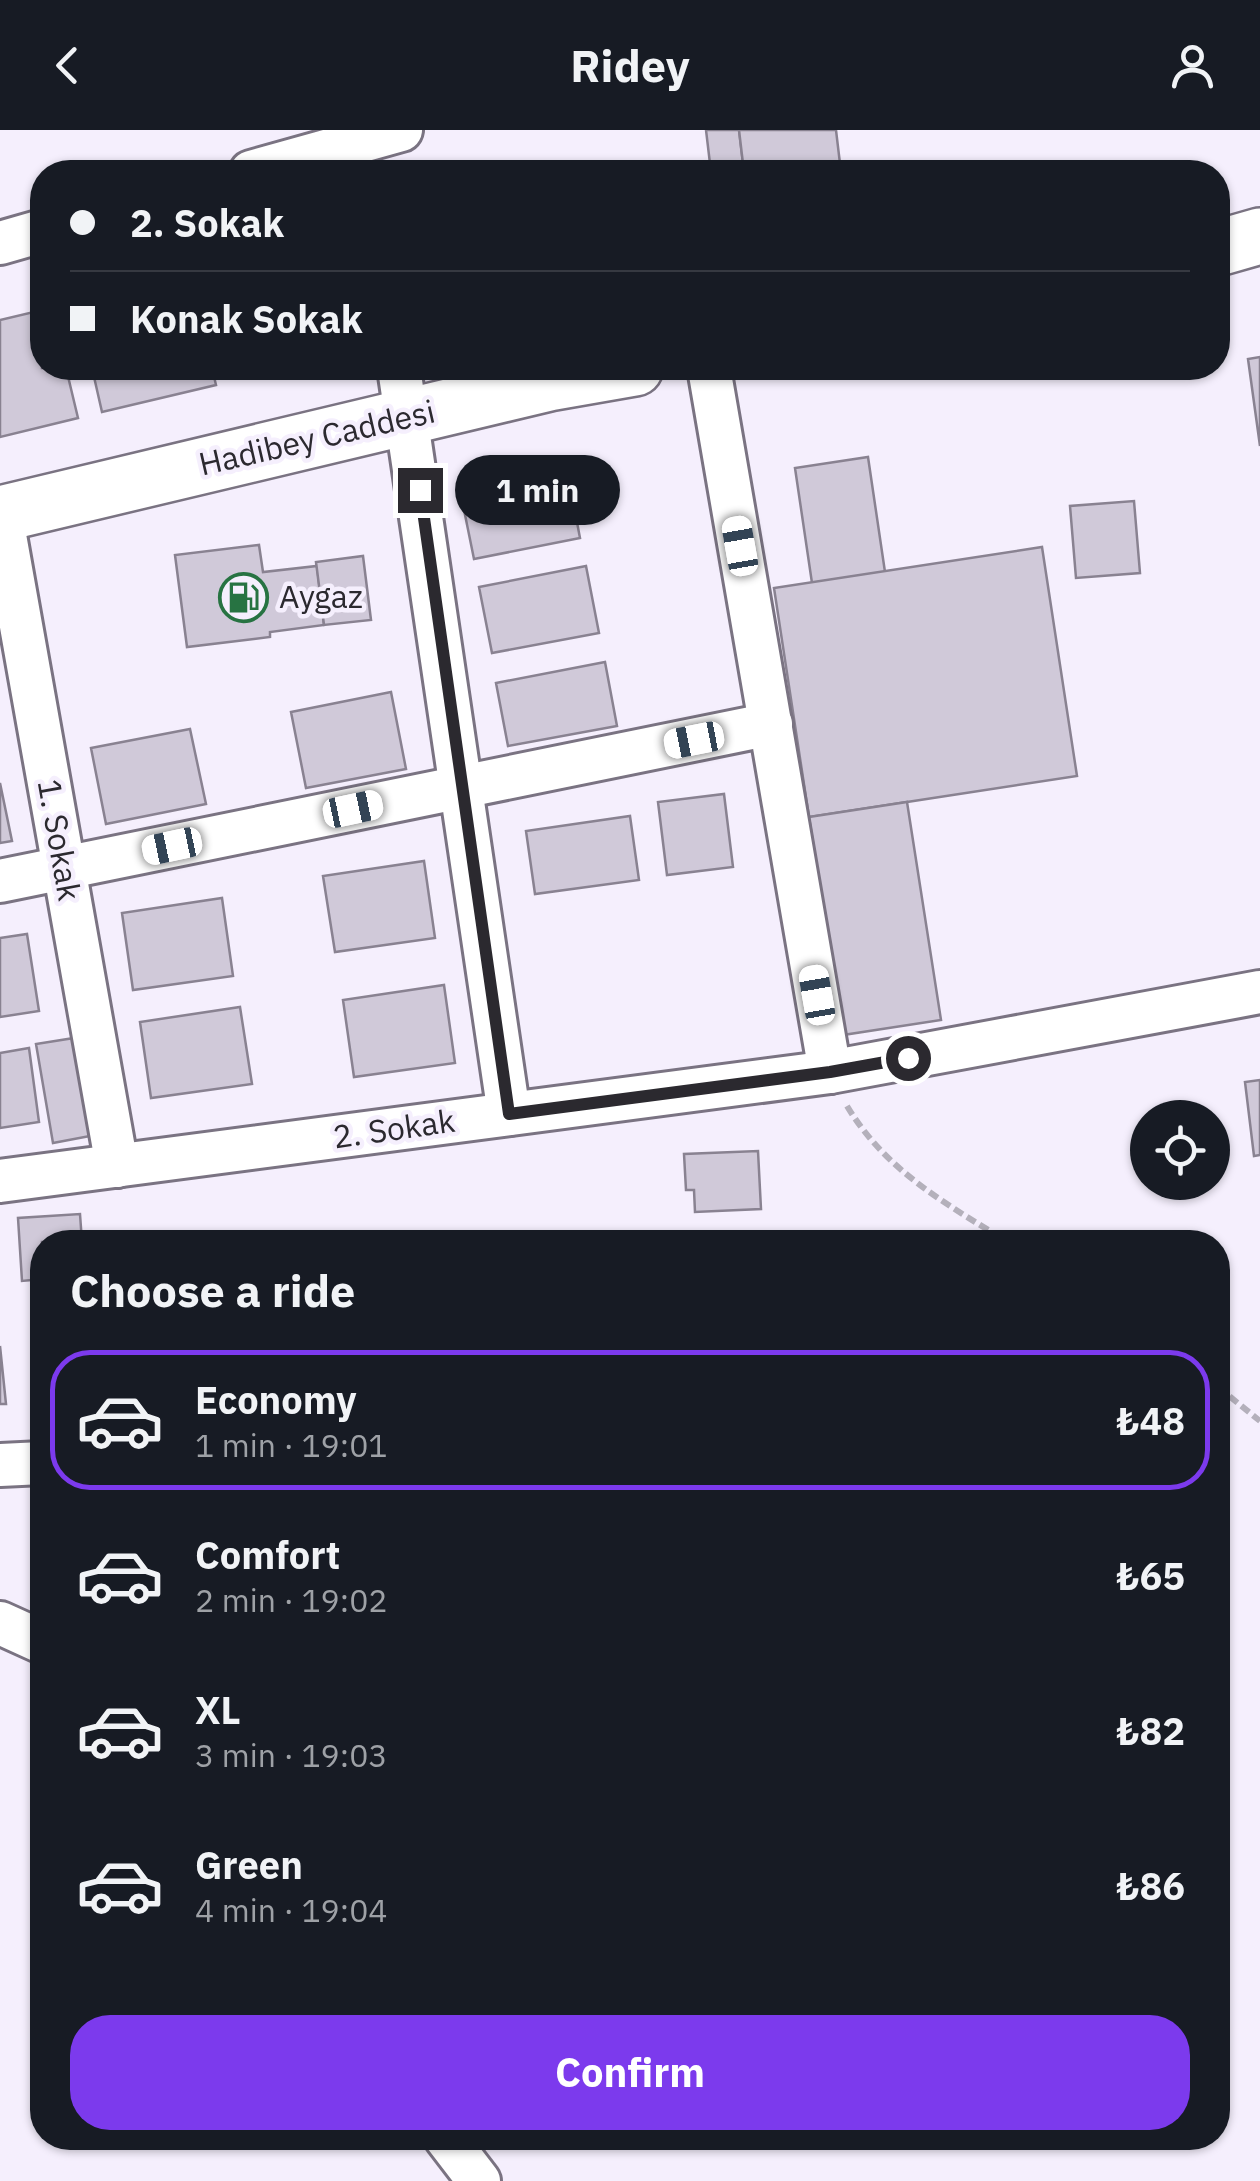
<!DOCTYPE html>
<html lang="en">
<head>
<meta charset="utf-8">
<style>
	:root { --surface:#171b24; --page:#20242c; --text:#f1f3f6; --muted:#9ea1a6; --line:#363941; --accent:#7c3aed }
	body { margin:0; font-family:"IBM Plex Sans",sans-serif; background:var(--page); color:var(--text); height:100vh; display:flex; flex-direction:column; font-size:38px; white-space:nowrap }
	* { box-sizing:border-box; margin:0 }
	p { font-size:32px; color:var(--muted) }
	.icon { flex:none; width:55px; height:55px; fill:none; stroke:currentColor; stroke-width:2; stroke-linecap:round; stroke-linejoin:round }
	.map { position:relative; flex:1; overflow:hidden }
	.panel { position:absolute; left:30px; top:1100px; width:1200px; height:920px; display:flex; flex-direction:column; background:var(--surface); border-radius:40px; box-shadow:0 2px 8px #0004 }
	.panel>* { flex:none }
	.guide { position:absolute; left:30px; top:30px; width:1200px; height:220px; border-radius:40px; box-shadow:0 2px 8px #0004; display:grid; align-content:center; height:220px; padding:0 40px; background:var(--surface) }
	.fabs { position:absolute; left:1130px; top:970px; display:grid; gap:20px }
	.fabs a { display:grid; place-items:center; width:100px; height:100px; border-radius:50%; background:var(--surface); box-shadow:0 2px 8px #0004; font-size:50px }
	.end { position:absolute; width:45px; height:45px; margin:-22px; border:12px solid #2b292f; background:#fff; box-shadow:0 0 0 5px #fff }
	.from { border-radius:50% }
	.bubble { position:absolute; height:70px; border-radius:35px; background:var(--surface); box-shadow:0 2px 8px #0004; font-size:32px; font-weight:800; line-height:70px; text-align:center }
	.car { position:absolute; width:30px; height:60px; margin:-30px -15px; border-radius:12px; box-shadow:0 0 8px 2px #0007; background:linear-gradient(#fff 24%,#345 0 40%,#fff 0 76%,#345 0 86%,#fff 0) }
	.guide b { display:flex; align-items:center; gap:35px; height:95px; font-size:38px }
	.guide b+b { border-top:2px solid var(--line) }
	.guide i { width:25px; height:25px; background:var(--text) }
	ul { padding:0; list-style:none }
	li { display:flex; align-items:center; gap:30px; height:140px; margin:0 20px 15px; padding:0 20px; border:5px solid transparent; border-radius:40px }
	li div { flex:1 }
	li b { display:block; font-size:38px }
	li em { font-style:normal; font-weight:800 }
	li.on { border-color:var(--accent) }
	li>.icon { width:90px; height:90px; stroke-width:1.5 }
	h2 { padding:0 40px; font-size:45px; line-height:120px }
	.primary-button { display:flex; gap:20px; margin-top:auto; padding:20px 40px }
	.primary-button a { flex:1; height:115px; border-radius:40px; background:var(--accent); color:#fff; font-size:40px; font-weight:800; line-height:115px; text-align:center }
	header { display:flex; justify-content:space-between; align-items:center; height:130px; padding:0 40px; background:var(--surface); font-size:45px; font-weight:800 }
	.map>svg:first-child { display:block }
	.building { fill:#d0c9d9; stroke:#898291; stroke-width:2.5 }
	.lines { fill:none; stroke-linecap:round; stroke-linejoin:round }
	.minor-casing { stroke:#7a7382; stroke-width:48 }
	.secondary-casing { stroke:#7a7382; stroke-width:60 }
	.path { stroke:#b4b0bb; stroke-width:6; stroke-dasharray:10 5; stroke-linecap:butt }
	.minor { stroke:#fff; stroke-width:42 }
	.secondary { stroke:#fff; stroke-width:55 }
	.route { stroke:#2b292f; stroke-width:12 }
	.labels { text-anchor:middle; stroke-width:9; stroke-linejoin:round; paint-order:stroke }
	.street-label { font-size:32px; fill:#2b292f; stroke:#f5effd }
	.poi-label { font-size:32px; fill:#2b292f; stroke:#f5effd; text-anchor:start }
</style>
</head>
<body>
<header><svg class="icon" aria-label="back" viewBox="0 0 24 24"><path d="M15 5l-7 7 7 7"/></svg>Ridey<svg class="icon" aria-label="person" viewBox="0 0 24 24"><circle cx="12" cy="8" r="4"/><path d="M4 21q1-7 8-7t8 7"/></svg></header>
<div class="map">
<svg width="1260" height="2051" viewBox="0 0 1260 2051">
	<rect width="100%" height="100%" fill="#f5effd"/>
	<g class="building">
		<polygon points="706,0 739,0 744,42 711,42"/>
		<polygon points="739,0 836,0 841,42 744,42"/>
		<polygon points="42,180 42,238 66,238 78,288 0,307 0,190"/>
		<polygon points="1260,227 1260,316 1248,229"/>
		<polygon points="92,238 212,238 216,255 102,282"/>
		<polygon points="241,238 285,238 243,248"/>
		<polygon points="868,327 885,442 812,453 795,338"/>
		<polygon points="568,345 580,408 474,429 461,365"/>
		<polygon points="1134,371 1140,443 1076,448 1070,376"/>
		<polygon points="259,415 263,442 317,436 324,495 270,502 270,507 187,517 175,425"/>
		<polygon points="1042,417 1077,646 809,687 774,458"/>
		<polygon points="363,426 371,490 324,495 316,432"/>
		<polygon points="586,436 599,503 492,523 479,457"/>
		<polygon points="605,532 617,596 508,616 496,553"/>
		<polygon points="391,562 406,639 306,658 291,582"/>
		<polygon points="190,599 206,674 106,694 91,618"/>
		<polygon points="0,653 12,711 0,713"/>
		<polygon points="724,664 733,737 667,745 658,672"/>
		<polygon points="907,672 941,890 843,905 809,687"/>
		<polygon points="630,686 639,750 535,764 526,701"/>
		<polygon points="424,731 435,808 335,822 323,746"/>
		<polygon points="222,768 233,846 133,860 122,783"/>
		<polygon points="27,804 39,881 0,887 0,808"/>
		<polygon points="444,855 455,933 354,947 343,870"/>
		<polygon points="240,877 252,954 151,968 140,892"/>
		<polygon points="74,908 90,1006 53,1013 36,914"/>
		<polygon points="29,918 39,992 0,998 0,923"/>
		<polygon points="1260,950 1260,1025 1254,1026 1245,952"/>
		<polygon points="758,1021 761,1079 695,1082 694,1060 686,1060 684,1024"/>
		<polygon points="80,1084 82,1112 42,1112 42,1149 22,1151 18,1088"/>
		<polygon points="0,1216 6,1274 0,1274"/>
	</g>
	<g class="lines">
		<defs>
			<g id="minor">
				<polyline points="251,42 401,0"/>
				<polyline points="0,113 42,101"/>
				<polyline points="399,238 509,984"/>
				<polyline points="709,238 830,942"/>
				<polyline points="1,383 117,1036"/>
				<polyline points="0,751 771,594"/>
				<polyline points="0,1051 830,942 1260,862"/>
				<polyline points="0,1335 42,1333"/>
				<polyline points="0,1493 42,1512"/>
				<polyline points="446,2008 479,2051"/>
			</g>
			<g id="secondary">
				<polyline points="1218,118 1260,106"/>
				<polyline points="0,384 549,253 635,238"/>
			</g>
		</defs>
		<use href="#minor" class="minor-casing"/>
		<use href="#secondary" class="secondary-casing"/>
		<g class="path">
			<path d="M847,976C886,1041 946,1074 1008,1112"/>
			<polyline points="1218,1257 1260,1291"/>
		</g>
		<use href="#minor" class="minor"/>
		<use href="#secondary" class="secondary"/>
	</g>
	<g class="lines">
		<polyline class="route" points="420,360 509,984 830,942 908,928"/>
	</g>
	<defs>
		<symbol id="fuel-ring" viewBox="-11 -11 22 22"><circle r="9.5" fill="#f5effd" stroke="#277342" stroke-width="1.5"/><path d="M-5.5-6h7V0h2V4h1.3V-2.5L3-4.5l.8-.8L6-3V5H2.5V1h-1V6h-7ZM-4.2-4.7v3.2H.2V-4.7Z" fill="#277342"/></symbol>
	</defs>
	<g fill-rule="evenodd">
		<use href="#fuel-ring" x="216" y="440" width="55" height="55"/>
	</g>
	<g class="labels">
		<g class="street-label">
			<text transform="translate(317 308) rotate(-13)" y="11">Hadibey Caddesi</text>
			<text transform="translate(59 710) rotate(80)" y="11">1. Sokak</text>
			<text transform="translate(394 999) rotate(-8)" y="11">2. Sokak</text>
		</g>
		<g class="poi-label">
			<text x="279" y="478">Aygaz</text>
		</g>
	</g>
</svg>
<div class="fabs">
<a><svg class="icon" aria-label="locate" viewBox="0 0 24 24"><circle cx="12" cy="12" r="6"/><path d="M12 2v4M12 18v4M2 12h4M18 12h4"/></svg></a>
</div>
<i class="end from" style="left:908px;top:928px"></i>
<i class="end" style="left:420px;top:360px"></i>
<div class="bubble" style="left:455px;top:325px;width:165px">1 min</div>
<i class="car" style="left:740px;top:416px;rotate:350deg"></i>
<i class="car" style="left:694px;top:610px;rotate:259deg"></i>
<i class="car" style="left:353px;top:679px;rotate:78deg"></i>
<i class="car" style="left:172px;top:716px;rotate:258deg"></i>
<i class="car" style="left:817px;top:865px;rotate:350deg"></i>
<div class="guide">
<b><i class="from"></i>2. Sokak</b>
<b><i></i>Konak Sokak</b>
</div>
<section class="panel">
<h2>Choose a ride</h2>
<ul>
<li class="on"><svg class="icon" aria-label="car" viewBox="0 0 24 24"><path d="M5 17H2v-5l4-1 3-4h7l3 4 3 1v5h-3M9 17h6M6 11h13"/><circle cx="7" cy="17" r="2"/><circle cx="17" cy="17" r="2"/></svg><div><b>Economy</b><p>1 min · 19:01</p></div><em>₺48</em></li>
<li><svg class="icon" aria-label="car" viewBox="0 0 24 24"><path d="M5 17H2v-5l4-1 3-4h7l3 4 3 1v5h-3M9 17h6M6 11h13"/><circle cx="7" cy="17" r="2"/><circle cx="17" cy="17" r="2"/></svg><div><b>Comfort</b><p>2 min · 19:02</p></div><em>₺65</em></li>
<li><svg class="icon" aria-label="car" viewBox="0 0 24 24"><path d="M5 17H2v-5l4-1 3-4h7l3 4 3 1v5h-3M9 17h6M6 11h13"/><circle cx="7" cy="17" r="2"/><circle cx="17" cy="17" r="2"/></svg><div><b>XL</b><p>3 min · 19:03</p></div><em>₺82</em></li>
<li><svg class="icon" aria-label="car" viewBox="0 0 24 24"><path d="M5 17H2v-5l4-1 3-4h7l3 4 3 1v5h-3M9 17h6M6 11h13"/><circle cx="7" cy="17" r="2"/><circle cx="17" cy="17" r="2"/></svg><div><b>Green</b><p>4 min · 19:04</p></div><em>₺86</em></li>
</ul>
<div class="primary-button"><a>Confirm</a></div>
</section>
</div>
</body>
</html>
